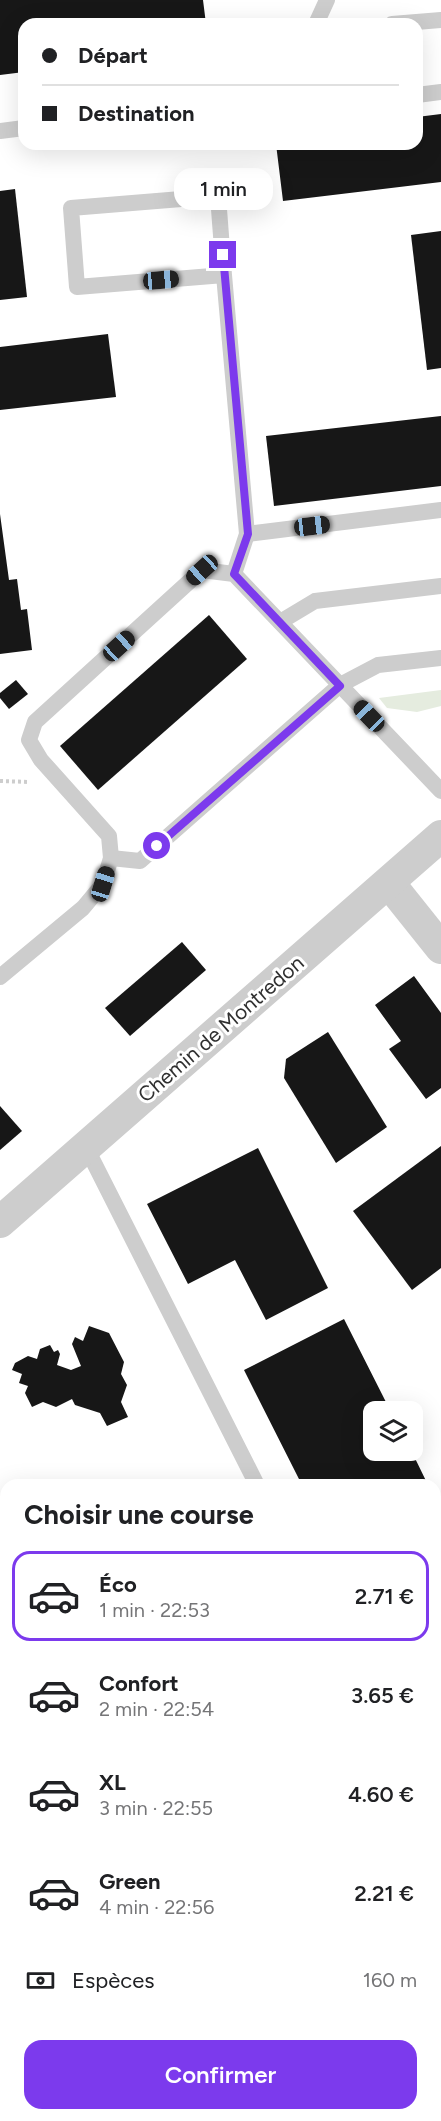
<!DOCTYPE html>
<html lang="fr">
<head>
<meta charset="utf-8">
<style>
	:root { --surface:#fff; --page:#f6f6f6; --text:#202124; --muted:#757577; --line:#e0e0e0; --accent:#7c3aed }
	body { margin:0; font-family:Figtree,sans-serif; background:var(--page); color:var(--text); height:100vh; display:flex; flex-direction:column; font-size:22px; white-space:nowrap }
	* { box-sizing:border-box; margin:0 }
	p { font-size:20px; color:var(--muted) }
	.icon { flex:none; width:33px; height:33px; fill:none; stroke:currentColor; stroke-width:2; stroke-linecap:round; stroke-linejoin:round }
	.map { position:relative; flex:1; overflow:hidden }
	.drawer { position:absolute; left:0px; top:1479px; width:441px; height:642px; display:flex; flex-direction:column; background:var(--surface); border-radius:18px 18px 0 0; box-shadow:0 6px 24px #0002 }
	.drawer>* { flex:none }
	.guide { position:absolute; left:18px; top:18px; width:405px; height:132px; border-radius:18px; box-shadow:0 6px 24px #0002; display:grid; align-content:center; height:132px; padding:0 24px; background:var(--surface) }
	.controls { position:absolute; left:363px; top:1401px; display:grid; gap:12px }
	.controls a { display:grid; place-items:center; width:60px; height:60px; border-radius:12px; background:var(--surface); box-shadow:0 6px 24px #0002; font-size:30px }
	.end { position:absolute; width:27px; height:27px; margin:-14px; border:8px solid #7c3aed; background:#fff; box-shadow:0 0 0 3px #fff }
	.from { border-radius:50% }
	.bubble { position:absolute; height:42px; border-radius:18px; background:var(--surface); box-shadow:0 6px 24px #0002; font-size:20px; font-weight:600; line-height:42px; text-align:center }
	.car { position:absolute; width:18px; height:36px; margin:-18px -9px; border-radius:8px; box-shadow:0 0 4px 2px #0007; background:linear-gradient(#222 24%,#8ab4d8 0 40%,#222 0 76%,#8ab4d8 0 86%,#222 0) }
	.guide b { display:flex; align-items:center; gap:21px; height:57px; font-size:22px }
	.guide b+b { border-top:2px solid var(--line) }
	.guide i { width:15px; height:15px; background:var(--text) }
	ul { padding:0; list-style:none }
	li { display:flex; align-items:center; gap:18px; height:90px; margin:0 12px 9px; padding:0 12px; border:3px solid transparent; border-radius:18px }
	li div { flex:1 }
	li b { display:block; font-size:22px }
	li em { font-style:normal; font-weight:600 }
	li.selected { border-color:var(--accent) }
	li>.icon { width:54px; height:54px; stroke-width:1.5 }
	h2 { padding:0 24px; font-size:27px; line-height:72px }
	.pay { display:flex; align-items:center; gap:15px; height:66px; padding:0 24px; font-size:22px }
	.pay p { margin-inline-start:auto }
	.cta { display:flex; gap:12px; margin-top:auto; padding:12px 24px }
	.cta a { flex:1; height:69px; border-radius:18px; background:var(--accent); color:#fff; font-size:24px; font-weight:600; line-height:69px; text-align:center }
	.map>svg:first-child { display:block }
	.green { fill:#e5ecdf }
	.building { fill:#171717 }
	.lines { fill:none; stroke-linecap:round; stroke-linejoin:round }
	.path { stroke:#cdcdcd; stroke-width:4; stroke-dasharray:3 3; stroke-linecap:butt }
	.service { stroke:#cdcdcd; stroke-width:16 }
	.minor { stroke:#cdcdcd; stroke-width:32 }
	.route { stroke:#7c3aed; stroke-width:8 }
	.labels { text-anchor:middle; stroke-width:6; stroke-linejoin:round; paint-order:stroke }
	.street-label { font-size:21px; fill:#303030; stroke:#fff }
</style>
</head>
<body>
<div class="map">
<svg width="441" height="2121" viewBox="0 0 441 2121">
	<rect width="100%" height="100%" fill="#fff"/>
	<polygon class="green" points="441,690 441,706 417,712 387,708 379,698"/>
	<g class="building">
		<polygon points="0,0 203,0 206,24 24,24 24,72 0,75"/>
		<polygon points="441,114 441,182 283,201 276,144 417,144 417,117"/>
		<polygon points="15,189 27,297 0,300 0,191"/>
		<polygon points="441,231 441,368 427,370 411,235"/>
		<polygon points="108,334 116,397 0,410 0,347"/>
		<polygon points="441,416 441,486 274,506 266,436"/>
		<polygon points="0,514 9,580 17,579 21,610 27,609 32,650 0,654"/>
		<polygon points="209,615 247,659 98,790 60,746"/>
		<polygon points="16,680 28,694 9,709 0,698 0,693"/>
		<polygon points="182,942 206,970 130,1036 105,1008"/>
		<polygon points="414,976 441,1013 441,1088 426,1099 389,1049 401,1041 375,1005"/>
		<polygon points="328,1032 387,1127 336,1163 284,1078 286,1059"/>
		<polygon points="0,1106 22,1131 0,1150"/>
		<polygon points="441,1146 441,1268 412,1290 353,1211"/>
		<polygon points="258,1148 328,1288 266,1320 235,1260 188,1284 147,1204"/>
		<polygon points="344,1319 391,1412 374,1412 374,1450 411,1450 428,1485 302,1485 254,1390 244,1370"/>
		<polygon points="89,1326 109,1333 124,1362 121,1374 127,1385 121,1402 128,1417 107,1426 100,1413 75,1405 72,1399 56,1407 43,1402 32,1407 25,1393 28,1386 19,1383 22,1374 12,1370 15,1363 28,1356 37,1359 40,1349 50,1345 54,1352 58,1350 60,1354 57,1365 71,1370 81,1366 72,1344 75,1337 83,1341"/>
		<polygon points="3,1510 6,1515 6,1579 0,1582 0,1511"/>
		<polygon points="441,1740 441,1760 435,1749 435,1743"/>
		<polygon points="6,1820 6,1908 0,1897 0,1823"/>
		<polygon points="441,2027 441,2097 435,2100 435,2031"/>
		<polygon points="106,2115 187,2115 189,2119 186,2121 109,2121"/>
		<polygon points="377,2115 404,2115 391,2121 380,2121"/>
	</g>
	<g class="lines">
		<polyline class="path" points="0,781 29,782"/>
		<g class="service">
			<polyline points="316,24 327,0"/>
			<polyline points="392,24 441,20"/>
			<polyline points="417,95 441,92"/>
			<polyline points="0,131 24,128"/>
			<polyline points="224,275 218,196 71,208 77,287 224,275 247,534 234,574"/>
			<polyline points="247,534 441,510"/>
			<polyline points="280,622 315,601 441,586"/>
			<polyline points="111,858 140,861 340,685 378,665 441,658"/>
			<polyline points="0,977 83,908 103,884 111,858 109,836 41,760 29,740 35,722 202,570 234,574 441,791"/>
			<polyline points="86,1147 257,1485"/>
		</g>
		<g class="minor">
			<polyline points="389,883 441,948"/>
			<polyline points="0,1222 441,836"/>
			<polyline points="0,2022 6,2033"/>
			<polyline points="51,2115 54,2121"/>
		</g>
	</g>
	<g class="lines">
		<polyline class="route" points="157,846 340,686 234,574 248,534 223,255"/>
	</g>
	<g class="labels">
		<g class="street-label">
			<text transform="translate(221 1029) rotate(-41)" y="7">Chemin de Montredon</text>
		</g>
	</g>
</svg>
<div class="controls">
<a><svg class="icon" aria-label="layers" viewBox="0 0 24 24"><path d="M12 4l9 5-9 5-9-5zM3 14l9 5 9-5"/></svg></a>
</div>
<i class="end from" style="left:157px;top:846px"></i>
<i class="end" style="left:223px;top:255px"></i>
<div class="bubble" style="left:174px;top:168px;width:99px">1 min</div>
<i class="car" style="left:161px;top:280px;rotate:85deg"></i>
<i class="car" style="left:312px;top:526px;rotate:83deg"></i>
<i class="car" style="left:202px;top:570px;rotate:228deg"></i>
<i class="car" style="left:119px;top:646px;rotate:48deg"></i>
<i class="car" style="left:369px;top:716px;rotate:316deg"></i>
<i class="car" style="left:103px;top:884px;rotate:17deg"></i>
<div class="guide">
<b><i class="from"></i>Départ</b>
<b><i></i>Destination</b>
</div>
<section class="drawer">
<h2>Choisir une course</h2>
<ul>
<li class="selected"><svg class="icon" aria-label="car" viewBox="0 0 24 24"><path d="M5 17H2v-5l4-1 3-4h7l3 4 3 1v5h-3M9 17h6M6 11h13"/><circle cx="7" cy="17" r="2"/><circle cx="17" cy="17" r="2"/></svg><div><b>Éco</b><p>1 min · 22:53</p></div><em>2.71 €</em></li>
<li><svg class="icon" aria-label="car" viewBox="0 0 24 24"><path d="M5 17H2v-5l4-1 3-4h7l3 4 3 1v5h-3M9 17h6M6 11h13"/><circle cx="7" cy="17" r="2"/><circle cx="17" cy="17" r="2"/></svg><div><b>Confort</b><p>2 min · 22:54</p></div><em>3.65 €</em></li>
<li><svg class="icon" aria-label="car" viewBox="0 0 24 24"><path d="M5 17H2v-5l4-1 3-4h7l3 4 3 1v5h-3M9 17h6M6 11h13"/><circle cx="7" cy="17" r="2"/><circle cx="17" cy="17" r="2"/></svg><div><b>XL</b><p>3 min · 22:55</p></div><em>4.60 €</em></li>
<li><svg class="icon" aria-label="car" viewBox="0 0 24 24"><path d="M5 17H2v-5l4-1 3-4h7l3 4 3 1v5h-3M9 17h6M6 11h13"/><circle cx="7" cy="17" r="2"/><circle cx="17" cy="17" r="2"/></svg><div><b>Green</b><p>4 min · 22:56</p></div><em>2.21 €</em></li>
</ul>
<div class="pay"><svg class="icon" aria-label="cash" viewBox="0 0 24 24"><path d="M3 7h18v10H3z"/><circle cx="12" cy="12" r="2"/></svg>Espèces<p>160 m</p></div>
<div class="cta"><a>Confirmer</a></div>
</section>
</div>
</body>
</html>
